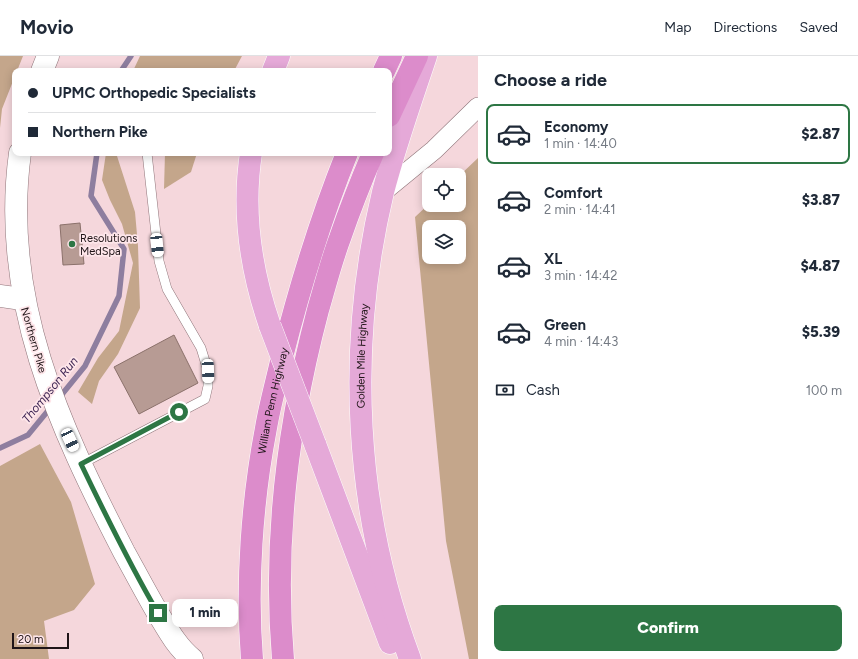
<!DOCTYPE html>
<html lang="en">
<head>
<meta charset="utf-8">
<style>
	:root { --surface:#fff; --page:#f2f2f3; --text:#1f2937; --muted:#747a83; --line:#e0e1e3; --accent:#2d7644 }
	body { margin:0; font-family:Figtree,sans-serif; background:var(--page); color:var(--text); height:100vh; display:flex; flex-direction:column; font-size:15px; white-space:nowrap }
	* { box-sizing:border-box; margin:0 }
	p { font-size:13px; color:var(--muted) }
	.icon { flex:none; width:22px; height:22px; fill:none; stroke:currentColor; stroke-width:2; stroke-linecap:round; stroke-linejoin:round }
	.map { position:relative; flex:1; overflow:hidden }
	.details { display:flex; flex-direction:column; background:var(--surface); width:380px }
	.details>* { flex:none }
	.top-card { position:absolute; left:12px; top:12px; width:380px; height:88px; border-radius:8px; box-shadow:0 2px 10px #0003; display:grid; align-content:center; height:88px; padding:0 16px; background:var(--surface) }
	.controls { position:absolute; left:422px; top:112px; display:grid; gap:8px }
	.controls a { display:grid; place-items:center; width:44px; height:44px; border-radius:8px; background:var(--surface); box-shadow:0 2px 10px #0003; font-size:20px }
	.scale { position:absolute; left:12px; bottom:10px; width:57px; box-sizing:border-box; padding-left:4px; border:2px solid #1f1417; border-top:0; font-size:11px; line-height:14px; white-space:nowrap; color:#1f1417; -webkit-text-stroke:3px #fee6ea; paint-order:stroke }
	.end { position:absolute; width:18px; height:18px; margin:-9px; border:5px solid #2d7644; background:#fff; box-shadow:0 0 0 2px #fff }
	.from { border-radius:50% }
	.bubble { position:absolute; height:28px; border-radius:8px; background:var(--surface); box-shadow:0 2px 10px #0003; font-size:13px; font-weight:800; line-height:28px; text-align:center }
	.car { position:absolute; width:12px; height:24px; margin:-12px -6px; border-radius:5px; box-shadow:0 0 3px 1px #0007; background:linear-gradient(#fff 24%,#345 0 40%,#fff 0 76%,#345 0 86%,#fff 0) }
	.top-card b { display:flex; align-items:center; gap:14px; height:38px; font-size:15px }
	.top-card b+b { border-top:1px solid var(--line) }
	.top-card i { width:10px; height:10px; background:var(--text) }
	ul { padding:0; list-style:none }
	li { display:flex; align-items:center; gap:12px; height:60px; margin:0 8px 6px; padding:0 8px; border:2px solid transparent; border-radius:8px }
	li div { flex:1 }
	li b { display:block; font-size:15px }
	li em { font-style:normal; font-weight:800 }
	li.selected { border-color:var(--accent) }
	li>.icon { width:36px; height:36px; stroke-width:1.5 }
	h2 { padding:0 16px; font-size:18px; line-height:48px }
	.pay { display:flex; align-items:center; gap:10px; height:44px; padding:0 16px; font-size:15px }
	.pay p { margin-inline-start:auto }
	.action { display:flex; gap:8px; margin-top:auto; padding:8px 16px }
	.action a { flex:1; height:46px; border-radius:8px; background:var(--accent); color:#fff; font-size:16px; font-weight:800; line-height:46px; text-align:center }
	header { display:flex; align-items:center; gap:24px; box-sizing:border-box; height:56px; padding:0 20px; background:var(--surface); border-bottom:1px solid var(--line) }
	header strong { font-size:19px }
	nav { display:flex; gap:22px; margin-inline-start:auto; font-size:14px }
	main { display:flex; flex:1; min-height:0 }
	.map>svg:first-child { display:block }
	.forest { fill:#c4a68b; fill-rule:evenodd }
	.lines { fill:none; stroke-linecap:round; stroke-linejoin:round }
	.stream { stroke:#8e7e9f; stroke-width:5.5 }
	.building { fill:#b79b94; stroke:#8b716b }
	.service-casing { stroke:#8f757a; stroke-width:10 }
	.minor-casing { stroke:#8f757a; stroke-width:20 }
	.tertiary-casing { stroke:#8f757a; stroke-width:23 }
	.secondary-casing { stroke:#8f757a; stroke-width:23 }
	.primary-casing { stroke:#fff; stroke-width:23 }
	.trunk-casing { stroke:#fff; stroke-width:23 }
	.service { stroke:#fff; stroke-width:9 }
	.minor { stroke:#fff; stroke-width:19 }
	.tertiary { stroke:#fff; stroke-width:22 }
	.secondary { stroke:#fff; stroke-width:22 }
	.primary { stroke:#e5a9d8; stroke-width:22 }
	.trunk { stroke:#dc8ccb; stroke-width:22 }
	.primary-bridge-casing { stroke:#fff; stroke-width:23; stroke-linecap:butt }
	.primary-bridge { stroke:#e5a9d8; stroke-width:22 }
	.route { stroke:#2d7644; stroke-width:5 }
	.poi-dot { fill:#2d7644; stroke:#fee6ea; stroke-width:1.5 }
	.labels { text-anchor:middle; stroke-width:3.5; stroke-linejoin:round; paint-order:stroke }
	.poi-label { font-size:11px; fill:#1f1417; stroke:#fee6ea; text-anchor:start }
	.street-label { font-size:11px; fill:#1f1417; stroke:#fee6ea }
	.water-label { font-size:12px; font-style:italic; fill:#3e2654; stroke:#fee6ea }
</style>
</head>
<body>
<header>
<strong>Movio</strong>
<nav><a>Map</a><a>Directions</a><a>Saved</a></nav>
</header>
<main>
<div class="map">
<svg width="478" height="603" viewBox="0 0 478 603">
	<rect width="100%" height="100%" fill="#f5d7dc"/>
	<g class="forest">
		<polygon points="0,0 23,0 17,15 15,15 15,20 2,53 0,72"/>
		<polygon points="140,0 242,0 234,15 133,15"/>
		<polygon points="106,97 118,97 117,100 135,156 138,190 140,252 118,298 99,325 92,348 78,336 98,302 119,275 133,207 122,168 110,144 102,124"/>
		<polygon points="165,97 197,97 191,116 164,133"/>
		<path d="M478,102V603H469L446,485L415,161L429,148V149H459V120ZM429,171H459V201H429Z"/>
		<polygon points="40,388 71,446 95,528 74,554 44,565 49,603 0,603 0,410"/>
	</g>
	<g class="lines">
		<g class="stream">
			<polyline points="121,15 131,0"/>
			<polyline points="59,342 85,310 119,240 124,193 91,140 97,97"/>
			<polyline points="0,392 28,379 51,351"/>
		</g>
	</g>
	<g class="building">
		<polygon points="80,167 84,208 63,209 60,169"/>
		<polygon points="174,279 198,327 139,358 114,311"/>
	</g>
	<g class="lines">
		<defs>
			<polyline id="service" points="81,408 205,343 208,330 208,315 201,292 167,233 159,205 147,97"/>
			<polyline id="minor" points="384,135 434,94 478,51"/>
			<polyline id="tertiary" points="0,240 22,243"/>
			<g id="secondary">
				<polyline points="42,15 48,0"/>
				<path d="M20,97C0,243 59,370 124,496C135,516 145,535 156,554C167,572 176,590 192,603"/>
			</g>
			<g id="primary">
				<polyline points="273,15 279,0"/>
				<path d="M251,97C242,156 251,215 270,270"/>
				<polyline points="315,388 390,587"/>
				<path id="s1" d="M410,603C354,454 346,291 383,136C395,90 411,45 426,0"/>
			</g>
			<g id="trunk">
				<polyline points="384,15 391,0"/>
				<polyline points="389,60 417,0"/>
				<path id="s2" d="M252,603C246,529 252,445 266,372C270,348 277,324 282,301C300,230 320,164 347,97"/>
				<path d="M283,603C273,486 288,367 318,254C325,230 331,206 340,182C350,153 361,125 373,97"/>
			</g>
		</defs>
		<use href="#service" class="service-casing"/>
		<use href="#minor" class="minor-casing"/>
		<use href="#tertiary" class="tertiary-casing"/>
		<use href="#secondary" class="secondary-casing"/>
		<use href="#primary" class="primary-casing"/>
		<use href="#trunk" class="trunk-casing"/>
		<use href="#service" class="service"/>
		<use href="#minor" class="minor"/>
		<use href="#tertiary" class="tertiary"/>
		<use href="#secondary" class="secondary"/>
		<use href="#primary" class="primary"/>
		<use href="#trunk" class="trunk"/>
		<defs>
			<polyline id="primary-bridge" points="270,270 315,388"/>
		</defs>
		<use href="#primary-bridge" class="primary-bridge-casing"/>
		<use href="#primary-bridge" class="primary-bridge"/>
	</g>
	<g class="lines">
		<path class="route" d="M158,557C130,509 105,458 81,408L179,356"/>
	</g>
	<circle class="poi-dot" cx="72" cy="188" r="4"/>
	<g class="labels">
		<g class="poi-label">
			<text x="80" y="186">Resolutions<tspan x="80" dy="13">MedSpa</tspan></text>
		</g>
		<g class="street-label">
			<text transform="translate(34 284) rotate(74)" y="4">Northern Pike</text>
			<text dy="4" stroke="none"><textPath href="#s1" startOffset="309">Golden Mile Highway</textPath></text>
			<text dy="4" stroke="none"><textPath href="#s2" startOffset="260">William Penn Highway</textPath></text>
		</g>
		<g class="water-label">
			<text transform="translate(50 334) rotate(-51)" y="4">Thompson Run</text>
		</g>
	</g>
</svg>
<div class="controls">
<a><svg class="icon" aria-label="locate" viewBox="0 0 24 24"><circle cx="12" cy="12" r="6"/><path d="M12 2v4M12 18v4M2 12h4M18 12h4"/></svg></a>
<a><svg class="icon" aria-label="layers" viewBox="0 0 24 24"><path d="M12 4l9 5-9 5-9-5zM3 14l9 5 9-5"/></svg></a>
</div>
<div class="scale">20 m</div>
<i class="end from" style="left:179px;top:356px"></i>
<i class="end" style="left:158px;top:557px"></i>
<div class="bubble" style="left:172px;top:543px;width:66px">1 min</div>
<i class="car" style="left:157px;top:189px;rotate:174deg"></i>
<i class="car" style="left:208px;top:315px;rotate:178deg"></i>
<i class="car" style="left:70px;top:384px;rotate:155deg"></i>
<div class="top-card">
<b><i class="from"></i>UPMC Orthopedic Specialists</b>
<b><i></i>Northern Pike</b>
</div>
</div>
<section class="details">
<h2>Choose a ride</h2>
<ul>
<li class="selected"><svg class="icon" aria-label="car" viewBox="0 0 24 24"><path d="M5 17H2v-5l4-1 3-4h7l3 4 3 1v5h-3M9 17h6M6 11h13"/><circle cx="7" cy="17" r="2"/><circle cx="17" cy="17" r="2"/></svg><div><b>Economy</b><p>1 min · 14:40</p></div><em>$2.87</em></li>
<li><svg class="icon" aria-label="car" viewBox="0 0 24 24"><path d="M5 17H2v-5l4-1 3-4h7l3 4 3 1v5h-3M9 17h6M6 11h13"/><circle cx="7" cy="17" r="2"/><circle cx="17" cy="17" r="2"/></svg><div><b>Comfort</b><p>2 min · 14:41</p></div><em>$3.87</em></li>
<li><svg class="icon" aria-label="car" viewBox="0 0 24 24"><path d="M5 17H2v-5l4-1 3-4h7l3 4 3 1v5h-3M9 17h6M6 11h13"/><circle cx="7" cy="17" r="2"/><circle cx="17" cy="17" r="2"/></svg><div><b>XL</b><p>3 min · 14:42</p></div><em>$4.87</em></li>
<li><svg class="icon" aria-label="car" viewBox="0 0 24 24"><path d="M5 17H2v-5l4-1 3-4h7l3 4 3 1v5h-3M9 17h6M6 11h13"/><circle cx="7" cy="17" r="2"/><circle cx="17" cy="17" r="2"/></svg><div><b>Green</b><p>4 min · 14:43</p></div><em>$5.39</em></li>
</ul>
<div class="pay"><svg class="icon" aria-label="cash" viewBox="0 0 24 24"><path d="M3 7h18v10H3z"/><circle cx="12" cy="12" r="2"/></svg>Cash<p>100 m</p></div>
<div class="action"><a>Confirm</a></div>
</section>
</main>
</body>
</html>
